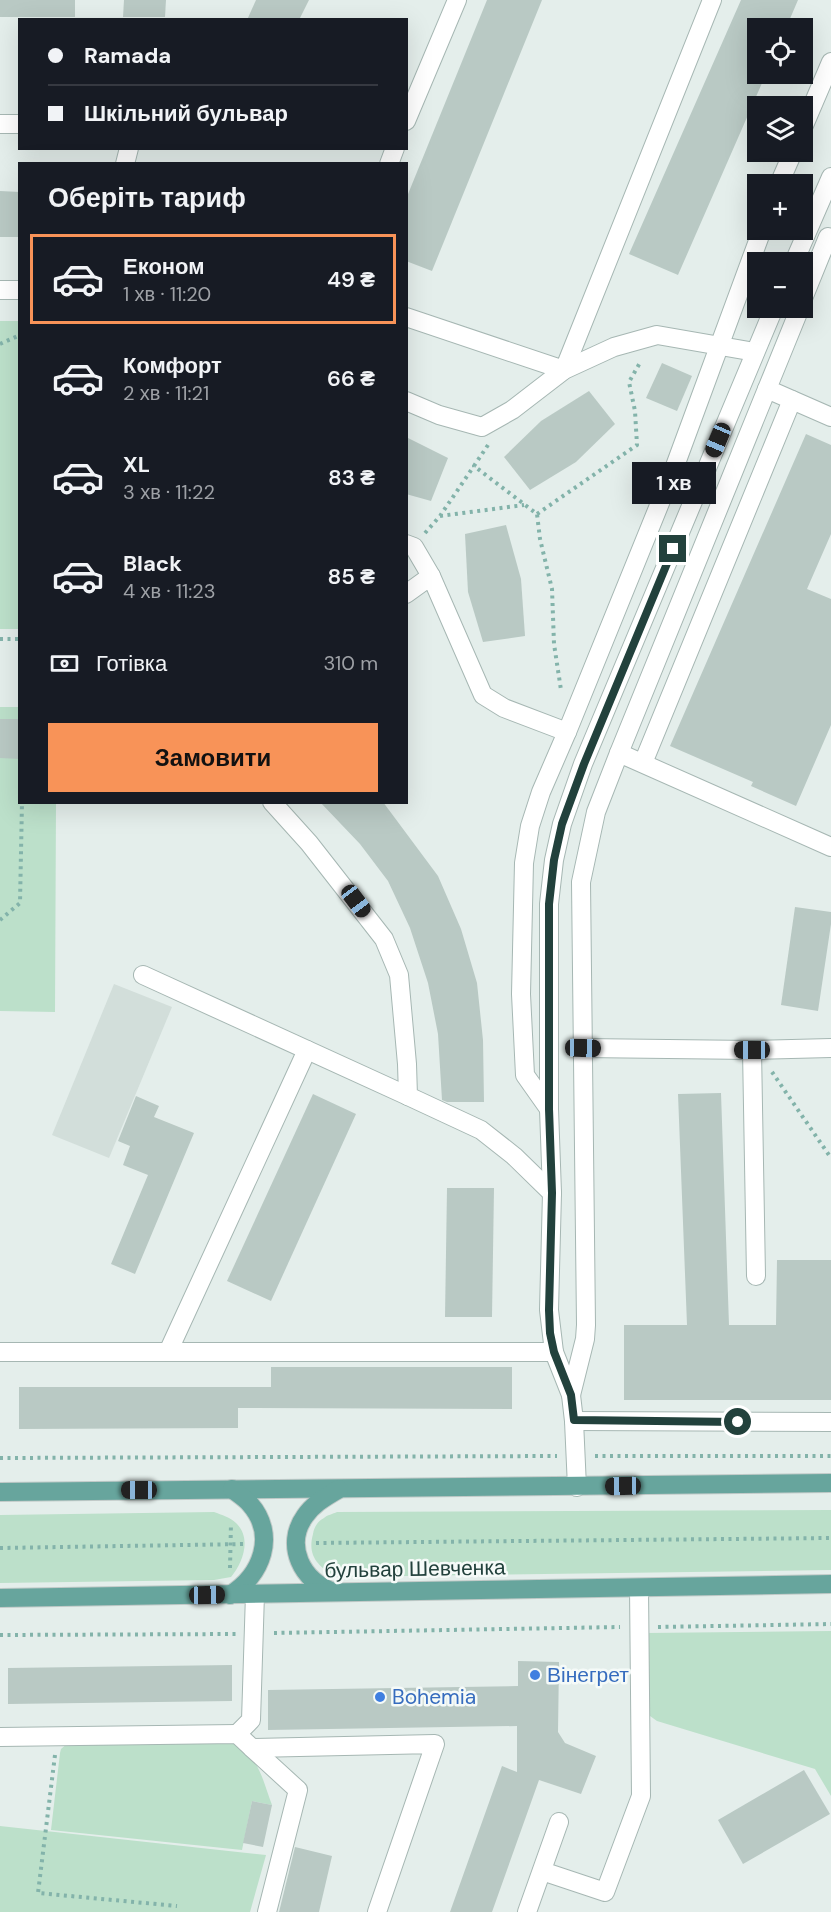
<!DOCTYPE html>
<html lang="uk">
<head>
<meta charset="utf-8">
<style>
	:root { --surface:#171b24; --page:#20242c; --text:#f1f3f6; --muted:#9ea1a6; --line:#363941; --accent:#f89358 }
	body { margin:0; font-family:"DM Sans",sans-serif; background:var(--page); color:var(--text); height:100vh; display:flex; flex-direction:column; font-size:22px; white-space:nowrap }
	* { box-sizing:border-box; margin:0 }
	p { font-size:20px; color:var(--muted) }
	.icon { flex:none; width:33px; height:33px; fill:none; stroke:currentColor; stroke-width:2; stroke-linecap:round; stroke-linejoin:round }
	.map { position:relative; flex:1; overflow:hidden }
	.drawer { position:absolute; left:18px; top:162px; width:390px; height:642px; display:flex; flex-direction:column; background:var(--surface); border-radius:0px; box-shadow:0 6px 24px #0002 }
	.drawer>* { flex:none }
	.guide { position:absolute; left:18px; top:18px; width:390px; height:132px; border-radius:0px; box-shadow:0 6px 24px #0002; display:grid; align-content:center; height:132px; padding:0 30px; background:var(--surface) }
	.buttons { position:absolute; left:747px; top:18px; display:grid; gap:12px }
	.buttons a { display:grid; place-items:center; width:66px; height:66px; border-radius:0px; background:var(--surface); box-shadow:0 6px 24px #0002; font-size:30px }
	.end { position:absolute; width:27px; height:27px; margin:-14px; border:8px solid #22413c; background:#fff; box-shadow:0 0 0 3px #fff }
	.from { border-radius:50% }
	.bubble { position:absolute; height:42px; border-radius:0px; background:var(--surface); box-shadow:0 6px 24px #0002; font-size:20px; font-weight:600; line-height:42px; text-align:center }
	.car { position:absolute; width:18px; height:36px; margin:-18px -9px; border-radius:8px; box-shadow:0 0 4px 2px #0007; background:linear-gradient(#222 24%,#8ab4d8 0 40%,#222 0 76%,#8ab4d8 0 86%,#222 0) }
	.guide b { display:flex; align-items:center; gap:21px; height:57px; font-size:22px }
	.guide b+b { border-top:2px solid var(--line) }
	.guide i { width:15px; height:15px; background:var(--text) }
	ul { padding:0; list-style:none }
	li { display:flex; align-items:center; gap:18px; height:90px; margin:0 12px 9px; padding:0 18px; border:3px solid transparent; border-radius:0px }
	li div { flex:1 }
	li b { display:block; font-size:22px }
	li em { font-style:normal; font-weight:600 }
	li.active { border-color:var(--accent) }
	li>.icon { width:54px; height:54px; stroke-width:1.5 }
	h2 { padding:0 30px; font-size:27px; line-height:72px }
	.pay { display:flex; align-items:center; gap:15px; height:66px; padding:0 30px; font-size:22px }
	.pay p { margin-inline-start:auto }
	.button { display:flex; gap:12px; margin-top:auto; padding:12px 30px }
	.button a { flex:1; height:69px; border-radius:0px; background:var(--accent); color:#111; font-size:24px; font-weight:600; line-height:69px; text-align:center }
	.map>svg:first-child { display:block }
	.built { fill:#d2deda }
	.green { fill:#bce0ca }
	.building { fill:#b9c9c4 }
	.lines { fill:none; stroke-linecap:round; stroke-linejoin:round }
	.minor-casing { stroke:#a6b7b3; stroke-width:20 }
	.major-casing { stroke:#c1cac8; stroke-width:20 }
	.path { stroke:#83b3aa; stroke-width:4; stroke-dasharray:3 4.5; stroke-linecap:butt }
	.minor { stroke:#fff; stroke-width:18 }
	.major { stroke:#67a59d; stroke-width:18 }
	.route { stroke:#22413c; stroke-width:8 }
	.shop-dot { fill:#3f7fe0; stroke:#f5faf8; stroke-width:2 }
	.labels { text-anchor:middle; stroke-width:5; stroke-linejoin:round; paint-order:stroke }
	.street-label { font-size:21px; fill:#22413c; stroke:#f5faf8 }
	.shop-label { font-size:21px; fill:#366cbe; stroke:#f5faf8; text-anchor:start }
</style>
</head>
<body>
<div class="map">
<svg width="831" height="1912" viewBox="0 0 831 1912">
	<rect width="100%" height="100%" fill="#e4eeeb"/>
	<polygon class="built" points="114,984 172,1007 109,1158 52,1135"/>
	<g class="green">
		<rect x="0" y="321" width="19" height="308"/>
		<polygon points="0,707 19,707 20,802 56,803 55,1012 0,1011"/>
		<path d="M831,1510V1570L336,1577C318,1566 307,1556 313,1534C314,1527 318,1521 324,1518C327,1515 333,1514 337,1512Z"/>
		<path d="M214,1512C222,1515 230,1517 236,1523C252,1538 243,1563 231,1577L214,1580L0,1583V1515Z"/>
		<polygon points="831,1631 831,1796 815,1769 657,1721 650,1716 647,1708 646,1633"/>
		<path d="M231,1742C259,1754 262,1779 272,1805L252,1801L242,1850L51,1830L60,1753L61,1749L68,1743Z"/>
		<polygon points="0,1826 266,1855 250,1912 0,1912"/>
	</g>
	<g class="building">
		<rect x="0" y="0" width="75" height="17"/>
		<polygon points="124,0 166,0 165,17 123,17"/>
		<polygon points="256,0 309,0 299,20 247,20"/>
		<polygon points="487,0 542,0 432,271 406,261 406,199"/>
		<polygon points="741,0 798,0 786,28 758,28 758,74 766,74 678,275 629,254"/>
		<polygon points="0,191 20,192 20,237 0,237"/>
		<polygon points="662,363 692,376 677,411 646,398"/>
		<polygon points="589,391 615,424 576,462 530,490 504,457 541,421"/>
		<polygon points="806,434 831,445 831,534 807,589 831,599 831,725 796,806 751,786 753,782 670,746"/>
		<polygon points="406,437 448,458 431,501 406,494"/>
		<polygon points="506,525 521,579 525,636 483,642 468,592 465,534"/>
		<polygon points="0,719 20,719 20,759 0,758"/>
		<polygon points="320,802 383,802 438,876 461,929 477,983 483,1040 484,1102 447,1102 442,1100 438,1034 428,983 410,928 388,881 360,844"/>
		<polygon points="795,907 831,912 831,924 818,1011 781,1005"/>
		<polygon points="721,1093 729,1325 776,1325 777,1260 831,1260 831,1400 624,1400 624,1325 687,1325 678,1094"/>
		<polygon points="313,1094 356,1114 271,1301 227,1281"/>
		<polygon points="136,1096 159,1106 154,1117 194,1133 135,1274 111,1264 148,1175 123,1165 130,1146 118,1141"/>
		<polygon points="447,1188 494,1188 492,1317 445,1317"/>
		<polygon points="271,1367 512,1367 512,1409 238,1408 238,1428 19,1429 19,1387 271,1387"/>
		<polygon points="518,1661 559,1662 558,1732 565,1743 596,1756 581,1794 539,1780 492,1912 450,1912 502,1766 517,1772 517,1726 268,1730 268,1690 518,1686"/>
		<polygon points="232,1665 232,1701 8,1704 8,1668"/>
		<polygon points="804,1770 830,1814 743,1864 718,1820"/>
		<polygon points="252,1801 272,1805 263,1847 243,1843"/>
		<polygon points="295,1847 332,1856 319,1912 279,1912"/>
	</g>
	<g class="lines">
		<defs>
			<g id="minor">
				<polyline points="406,121 457,0"/>
				<polyline points="0,124 20,124"/>
				<polyline points="802,130 831,62"/>
				<polyline points="125,164 129,148"/>
				<polyline points="389,164 395,148"/>
				<polyline points="779,184 793,152"/>
				<polyline points="794,262 831,177"/>
				<polyline points="0,290 20,290"/>
				<polyline points="802,301 828,237"/>
				<polyline points="800,308 767,389 831,417"/>
				<polyline points="406,317 564,370 712,0"/>
				<polyline points="406,401 439,415 482,427 512,410 564,370 614,347 657,335 755,352"/>
				<polyline points="406,544 414,547 431,576"/>
				<polyline points="406,594 431,576 483,695 504,708 567,732 541,792 530,826 524,863 521,994 525,1075 549,1109"/>
				<polyline points="567,732 675,466 762,230"/>
				<polyline points="619,753 767,389"/>
				<polyline points="643,763 792,400"/>
				<polyline points="272,802 309,843 384,939 399,975 407,1064 408,1096 481,1130 514,1156 552,1193"/>
				<polyline points="143,975 408,1096"/>
				<polyline points="583,1048 752,1050 831,1048"/>
				<polyline points="752,1050 756,1276"/>
				<polyline points="0,1352 554,1352"/>
				<polyline points="168,1352 307,1050"/>
				<polyline points="571,1395 585,1339 586,1325 581,882 596,812 619,753 831,847"/>
				<polyline points="574,1421 831,1422"/>
				<polyline points="577,1487 574,1421 571,1395 554,1352 549,1310 552,1193 549,1109 549,904 554,860 562,824 583,764 774,308"/>
				<polyline points="237,1734 251,1720 255,1594"/>
				<polyline points="0,1737 237,1734 252,1748 435,1744 377,1912"/>
				<polyline points="252,1748 298,1790 267,1912"/>
				<polyline points="542,1871 605,1892 641,1796 639,1588"/>
				<polyline points="527,1912 559,1822"/>
			</g>
			<g id="major">
				<polyline points="0,1492 831,1483"/>
				<path d="M334,1592C302,1582 284,1545 305,1516C314,1503 326,1497 339,1489"/>
				<path d="M230,1595C262,1575 277,1535 250,1504C245,1498 238,1494 232,1489"/>
				<polyline points="0,1598 831,1584"/>
			</g>
		</defs>
		<use href="#minor" class="minor-casing"/>
		<use href="#major" class="major-casing"/>
		<g class="path">
			<polyline points="0,344 20,335"/>
			<polyline points="488,445 474,466 537,514 540,539 552,589 554,644 561,690"/>
			<polyline points="537,514 637,445 635,411 629,382 641,361"/>
			<polyline points="440,516 524,505"/>
			<polyline points="425,533 440,516 474,466"/>
			<polyline points="0,639 20,639"/>
			<polyline points="0,920 20,903 22,802"/>
			<polyline points="772,1072 831,1158"/>
			<polyline points="595,1456 831,1456"/>
			<polyline points="0,1458 557,1456"/>
			<polyline points="316,1543 831,1538"/>
			<polyline points="0,1548 245,1544"/>
			<polyline points="230,1568 231,1523"/>
			<polyline points="658,1627 831,1624"/>
			<polyline points="274,1633 620,1627"/>
			<polyline points="0,1635 236,1634"/>
			<polyline points="55,1755 38,1893 177,1906"/>
		</g>
		<use href="#minor" class="minor"/>
		<use href="#major" class="major"/>
	</g>
	<g class="lines">
		<polyline class="route" points="673,549 584,764 562,824 554,860 549,904 549,1109 552,1193 549,1310 550,1333 554,1352 571,1395 574,1420 738,1422"/>
	</g>
	<g class="shop-dot">
		<circle cx="535" cy="1675" r="6"/>
		<circle cx="380" cy="1697" r="6"/>
	</g>
	<g class="labels">
		<g class="street-label">
			<text transform="translate(415 1569) rotate(-1)" y="7">бульвар Шевченка</text>
		</g>
		<g class="shop-label">
			<text x="547" y="1682">Вінегрет</text>
			<text x="392" y="1704">Bohemia</text>
		</g>
	</g>
</svg>
<div class="buttons">
<a><svg class="icon" aria-label="locate" viewBox="0 0 24 24"><circle cx="12" cy="12" r="6"/><path d="M12 2v4M12 18v4M2 12h4M18 12h4"/></svg></a>
<a><svg class="icon" aria-label="layers" viewBox="0 0 24 24"><path d="M12 4l9 5-9 5-9-5zM3 14l9 5 9-5"/></svg></a>
<a>+</a>
<a>−</a>
</div>
<i class="end from" style="left:738px;top:1422px"></i>
<i class="end" style="left:673px;top:549px"></i>
<div class="bubble" style="left:632px;top:462px;width:84px">1 хв</div>
<i class="car" style="left:718px;top:440px;rotate:203deg"></i>
<i class="car" style="left:356px;top:901px;rotate:143deg"></i>
<i class="car" style="left:583px;top:1048px;rotate:91deg"></i>
<i class="car" style="left:752px;top:1050px;rotate:270deg"></i>
<i class="car" style="left:623px;top:1486px;rotate:269deg"></i>
<i class="car" style="left:139px;top:1490px;rotate:270deg"></i>
<i class="car" style="left:207px;top:1595px;rotate:89deg"></i>
<div class="guide">
<b><i class="from"></i>Ramada</b>
<b><i></i>Шкільний бульвар</b>
</div>
<section class="drawer">
<h2>Оберіть тариф</h2>
<ul>
<li class="active"><svg class="icon" aria-label="car" viewBox="0 0 24 24"><path d="M5 17H2v-5l4-1 3-4h7l3 4 3 1v5h-3M9 17h6M6 11h13"/><circle cx="7" cy="17" r="2"/><circle cx="17" cy="17" r="2"/></svg><div><b>Економ</b><p>1 хв · 11:20</p></div><em>49 ₴</em></li>
<li><svg class="icon" aria-label="car" viewBox="0 0 24 24"><path d="M5 17H2v-5l4-1 3-4h7l3 4 3 1v5h-3M9 17h6M6 11h13"/><circle cx="7" cy="17" r="2"/><circle cx="17" cy="17" r="2"/></svg><div><b>Комфорт</b><p>2 хв · 11:21</p></div><em>66 ₴</em></li>
<li><svg class="icon" aria-label="car" viewBox="0 0 24 24"><path d="M5 17H2v-5l4-1 3-4h7l3 4 3 1v5h-3M9 17h6M6 11h13"/><circle cx="7" cy="17" r="2"/><circle cx="17" cy="17" r="2"/></svg><div><b>XL</b><p>3 хв · 11:22</p></div><em>83 ₴</em></li>
<li><svg class="icon" aria-label="car" viewBox="0 0 24 24"><path d="M5 17H2v-5l4-1 3-4h7l3 4 3 1v5h-3M9 17h6M6 11h13"/><circle cx="7" cy="17" r="2"/><circle cx="17" cy="17" r="2"/></svg><div><b>Black</b><p>4 хв · 11:23</p></div><em>85 ₴</em></li>
</ul>
<div class="pay"><svg class="icon" aria-label="cash" viewBox="0 0 24 24"><path d="M3 7h18v10H3z"/><circle cx="12" cy="12" r="2"/></svg>Готівка<p>310 m</p></div>
<div class="button"><a>Замовити</a></div>
</section>
</div>
</body>
</html>
